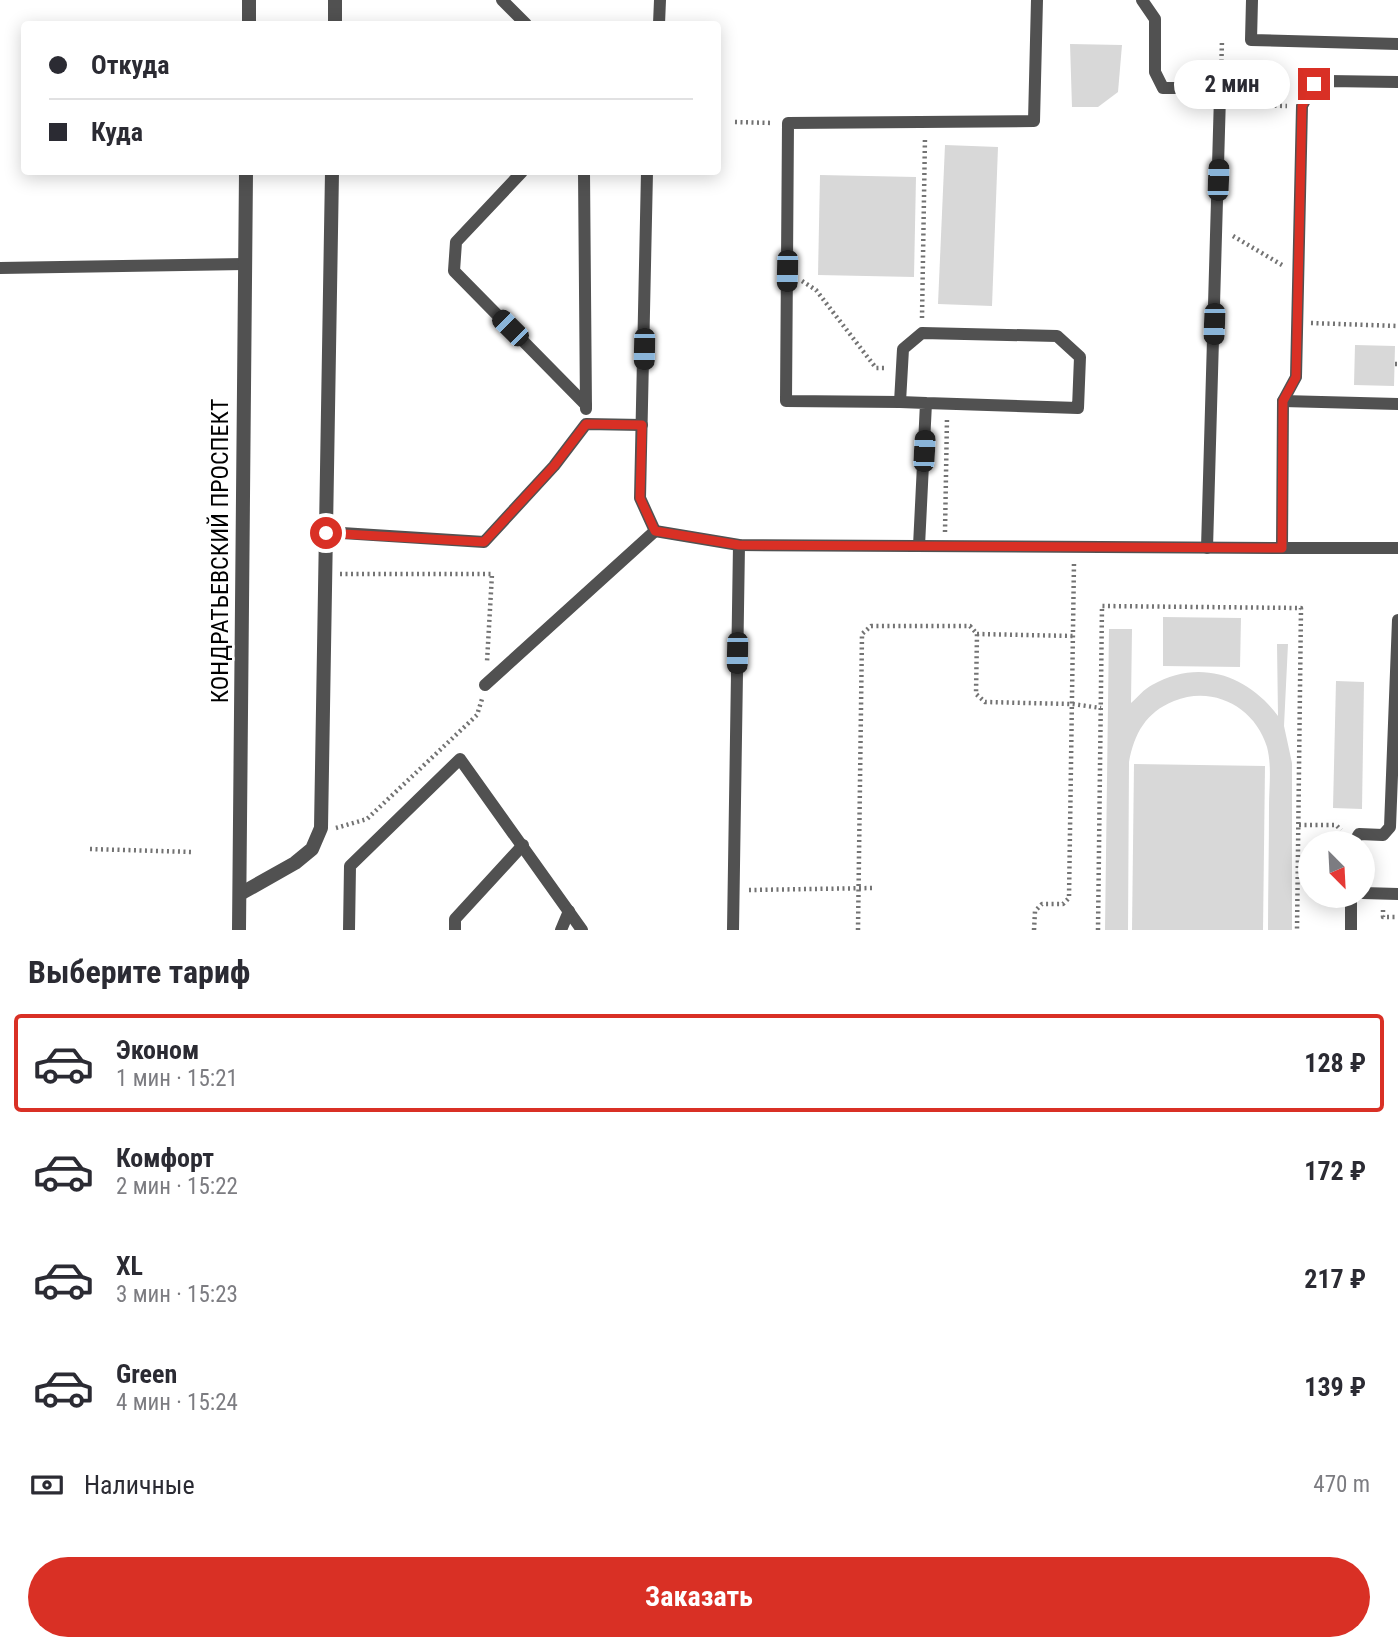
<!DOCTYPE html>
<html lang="ru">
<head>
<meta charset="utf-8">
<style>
	:root { --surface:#fff; --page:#f2f2f3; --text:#2b2b33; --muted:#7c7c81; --line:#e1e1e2; --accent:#d93025 }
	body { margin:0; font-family:"Roboto Condensed",sans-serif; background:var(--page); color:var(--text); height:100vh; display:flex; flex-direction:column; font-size:26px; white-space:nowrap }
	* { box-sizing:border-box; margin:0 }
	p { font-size:23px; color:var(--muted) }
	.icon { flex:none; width:38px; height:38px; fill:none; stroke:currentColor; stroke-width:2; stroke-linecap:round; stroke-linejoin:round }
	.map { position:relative; height:930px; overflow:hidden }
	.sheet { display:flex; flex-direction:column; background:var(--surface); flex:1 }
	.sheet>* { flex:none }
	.hud { position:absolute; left:21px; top:21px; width:700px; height:154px; border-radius:7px; box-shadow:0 4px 18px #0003; display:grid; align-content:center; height:154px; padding:0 28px; background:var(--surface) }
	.needle { width:46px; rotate:156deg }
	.tools { position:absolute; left:1298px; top:831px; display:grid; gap:14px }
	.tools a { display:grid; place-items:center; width:77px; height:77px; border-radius:50%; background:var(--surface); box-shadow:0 4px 18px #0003; font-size:35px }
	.end { position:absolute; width:32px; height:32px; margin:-16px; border:9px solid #d93025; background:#fff; box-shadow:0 0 0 4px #fff }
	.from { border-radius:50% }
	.bubble { position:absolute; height:49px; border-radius:24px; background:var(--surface); box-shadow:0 4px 18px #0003; font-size:23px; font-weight:700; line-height:49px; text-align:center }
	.car { position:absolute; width:21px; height:42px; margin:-21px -10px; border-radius:9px; box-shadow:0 0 5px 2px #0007; background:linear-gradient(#222 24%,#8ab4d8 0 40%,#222 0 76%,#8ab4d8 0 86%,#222 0) }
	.hud b { display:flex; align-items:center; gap:24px; height:66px; font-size:26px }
	.hud b+b { border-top:2px solid var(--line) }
	.hud i { width:18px; height:18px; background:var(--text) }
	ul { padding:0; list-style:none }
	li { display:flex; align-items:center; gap:21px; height:98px; margin:0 14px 10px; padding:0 14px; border:4px solid transparent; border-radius:7px }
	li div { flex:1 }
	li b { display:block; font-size:26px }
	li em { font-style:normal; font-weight:700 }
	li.active { border-color:var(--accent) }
	li>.icon { width:63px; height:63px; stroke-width:1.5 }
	h2 { padding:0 28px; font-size:32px; line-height:84px }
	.pay { display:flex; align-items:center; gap:18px; height:77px; padding:0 28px; font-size:26px }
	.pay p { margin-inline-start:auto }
	.button { display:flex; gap:14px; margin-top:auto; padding:14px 28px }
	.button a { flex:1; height:80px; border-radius:42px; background:var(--accent); color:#fff; font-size:28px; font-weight:700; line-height:80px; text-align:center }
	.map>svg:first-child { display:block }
	.green { fill:#d8d8d8 }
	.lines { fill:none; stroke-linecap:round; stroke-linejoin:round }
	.path { stroke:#737373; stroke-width:4.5; stroke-dasharray:2 3.5; stroke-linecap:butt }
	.service { stroke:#515151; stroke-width:12 }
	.minor { stroke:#515151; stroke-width:14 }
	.tertiary { stroke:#515151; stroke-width:14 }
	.route { stroke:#d93025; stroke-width:9 }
	.labels { text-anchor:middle; stroke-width:5; stroke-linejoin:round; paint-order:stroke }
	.street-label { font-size:24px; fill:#000; stroke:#fff }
</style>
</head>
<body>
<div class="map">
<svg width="1398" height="930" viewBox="0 0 1398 930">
	<rect width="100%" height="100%" fill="#fff"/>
	<g class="green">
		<polygon points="1070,44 1122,45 1118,92 1098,107 1072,107"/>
		<polygon points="945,145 998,147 992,306 938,304"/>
		<polygon points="820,175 916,177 914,277 818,275"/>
		<polygon points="1355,345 1395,346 1394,386 1354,385"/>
		<polygon points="1163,617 1241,618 1240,667 1163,666"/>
		<path d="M1109,629H1132L1131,703C1138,697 1144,689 1152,685C1199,658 1248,675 1278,716L1277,644H1288L1284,726L1292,763V930H1268C1268,889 1269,848 1269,806C1269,788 1272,766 1267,747C1255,707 1213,685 1174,701C1146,712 1134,734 1129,762L1128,930H1105Z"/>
		<polygon points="1336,681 1364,682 1362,809 1333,808"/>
		<polygon points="1134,764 1265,766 1263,930 1132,930"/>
	</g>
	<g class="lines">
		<g class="path">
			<polyline points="1221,78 1222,40"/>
			<polyline points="1236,105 1287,106"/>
			<polyline points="735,122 773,123"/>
			<polyline points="1233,236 1282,265"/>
			<polyline points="802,281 816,290 876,368 885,368"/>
			<polyline points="922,318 925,137"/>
			<polyline points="1311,323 1398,326"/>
			<polyline points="1395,364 1398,364"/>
			<polyline points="945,532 947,418"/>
			<polyline points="340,574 492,574 487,662"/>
			<polyline points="977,634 1073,636"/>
			<polyline points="1299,825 1336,825 1341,830"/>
			<polyline points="336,828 367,819 477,715 482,699"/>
			<polyline points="90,849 193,852"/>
			<polyline points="749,890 874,888"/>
			<polyline points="1383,910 1383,917 1398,917"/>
			<polyline points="858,930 862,634 871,626 970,626 977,634 976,694 985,702 1072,704 1101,708"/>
			<polyline points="1034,930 1035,911 1042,904 1063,904 1069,898 1074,562"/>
			<polyline points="1098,930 1102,606 1301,608 1297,930"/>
		</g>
		<g class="service">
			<polyline points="502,0 526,24"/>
			<polyline points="1142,0 1155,19 1155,72 1163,88 1200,88 1220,96 1207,548"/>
			<polyline points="1252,0 1251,40 1398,44"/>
			<polyline points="659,24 660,0"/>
			<polyline points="1398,82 1328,81 1314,84 1302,106 1296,377 1283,401 1282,548 1398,548"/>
			<polyline points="522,172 456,242 454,271 586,405"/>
			<polyline points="584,172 586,409"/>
			<polyline points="0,268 245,264"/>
			<polyline points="1283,401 1398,404"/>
			<polyline points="900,402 786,401 788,123 1034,121 1037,0"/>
			<polyline points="655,531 739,545 1282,548"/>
			<polyline points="326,532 484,542 554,466 586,424 642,425"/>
			<polyline points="919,546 926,403 1078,408 1080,357 1057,336 922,333 903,349 900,402 926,403"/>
			<polyline points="485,685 655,531 640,498 647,172"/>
			<polyline points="1353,844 1359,834 1383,835 1390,827 1398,620"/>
			<polyline points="1363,893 1398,894"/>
			<polyline points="349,930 350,866 460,759 582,930"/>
			<polyline points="455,930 455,919 523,845"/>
			<polyline points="561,930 569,911"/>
			<polyline points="733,930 739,545"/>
			<polyline points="1351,930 1351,896"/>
		</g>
		<g class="minor">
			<polyline points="335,24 335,0"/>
			<polyline points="240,894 295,863 312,849 321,828 332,172"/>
		</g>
		<g class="tertiary">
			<polyline points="249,24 249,0"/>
			<polyline points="239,930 246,172"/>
		</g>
	</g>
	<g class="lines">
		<polyline class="route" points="326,533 484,542 554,466 586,424 642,425 640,498 655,531 739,545 1282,548 1283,401 1296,377 1302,106 1314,84"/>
	</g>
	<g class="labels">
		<g class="street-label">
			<text transform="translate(220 551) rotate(-90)" y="8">КОНДРАТЬЕВСКИЙ ПРОСПЕКТ</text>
		</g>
	</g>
</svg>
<div class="tools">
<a><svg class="needle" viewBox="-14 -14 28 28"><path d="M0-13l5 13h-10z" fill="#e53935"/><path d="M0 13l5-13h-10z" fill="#7c7c81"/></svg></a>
</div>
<i class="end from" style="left:326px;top:533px"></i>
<i class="end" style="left:1314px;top:84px"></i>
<div class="bubble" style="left:1174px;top:60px;width:116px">2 мин</div>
<i class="car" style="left:1218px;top:180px;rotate:2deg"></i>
<i class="car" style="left:787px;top:271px;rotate:181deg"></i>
<i class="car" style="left:1214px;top:324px;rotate:182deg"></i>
<i class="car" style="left:510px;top:328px;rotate:315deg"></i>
<i class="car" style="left:644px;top:349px;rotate:181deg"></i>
<i class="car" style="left:924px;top:451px;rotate:3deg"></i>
<i class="car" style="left:737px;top:653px;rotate:181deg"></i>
<div class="hud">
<b><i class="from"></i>Откуда</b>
<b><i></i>Куда</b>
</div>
</div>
<section class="sheet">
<h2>Выберите тариф</h2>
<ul>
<li class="active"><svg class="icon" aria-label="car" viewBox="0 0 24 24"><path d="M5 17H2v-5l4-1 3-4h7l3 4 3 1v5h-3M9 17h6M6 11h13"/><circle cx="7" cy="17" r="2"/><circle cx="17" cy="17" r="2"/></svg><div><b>Эконом</b><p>1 мин · 15:21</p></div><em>128 ₽</em></li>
<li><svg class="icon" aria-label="car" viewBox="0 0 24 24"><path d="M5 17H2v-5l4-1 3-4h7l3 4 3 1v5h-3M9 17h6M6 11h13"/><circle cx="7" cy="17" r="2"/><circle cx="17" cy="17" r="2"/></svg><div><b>Комфорт</b><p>2 мин · 15:22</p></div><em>172 ₽</em></li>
<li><svg class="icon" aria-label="car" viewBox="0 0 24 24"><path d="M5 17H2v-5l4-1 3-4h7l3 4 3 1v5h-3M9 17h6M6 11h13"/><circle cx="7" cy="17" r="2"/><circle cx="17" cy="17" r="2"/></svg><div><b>XL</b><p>3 мин · 15:23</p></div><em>217 ₽</em></li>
<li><svg class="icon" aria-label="car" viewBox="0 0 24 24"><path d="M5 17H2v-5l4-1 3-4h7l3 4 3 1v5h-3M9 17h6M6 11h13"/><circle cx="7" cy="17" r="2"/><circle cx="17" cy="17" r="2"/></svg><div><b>Green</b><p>4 мин · 15:24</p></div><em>139 ₽</em></li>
</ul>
<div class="pay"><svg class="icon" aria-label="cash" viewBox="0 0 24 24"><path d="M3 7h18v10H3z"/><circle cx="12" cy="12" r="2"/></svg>Наличные<p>470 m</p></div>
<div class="button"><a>Заказать</a></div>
</section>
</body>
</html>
